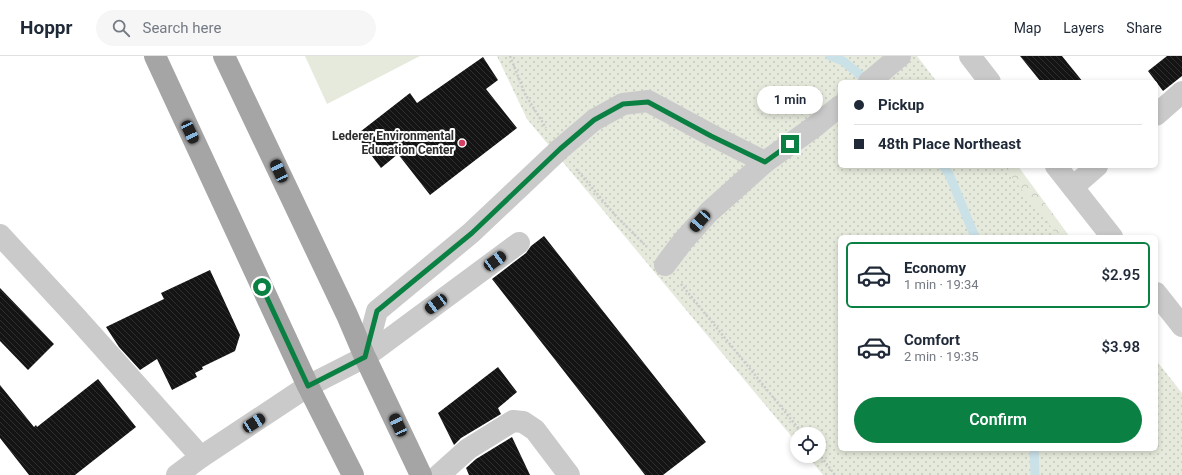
<!DOCTYPE html>
<html lang="en">
<head>
<meta charset="utf-8">
<style>
	:root { --surface:#fff; --page:#f6f6f7; --text:#1f2937; --muted:#747a83; --line:#e0e1e3; --accent:#0b8043 }
	body { margin:0; font-family:Roboto,sans-serif; background:var(--page); color:var(--text); height:100vh; display:flex; flex-direction:column; font-size:15px; white-space:nowrap }
	* { box-sizing:border-box; margin:0 }
	p { font-size:13px; color:var(--muted) }
	.icon { flex:none; width:22px; height:22px; fill:none; stroke:currentColor; stroke-width:2; stroke-linecap:round; stroke-linejoin:round }
	.map { position:relative; flex:1; overflow:hidden }
	.details { position:absolute; left:838px; top:179px; width:320px; height:216px; display:flex; flex-direction:column; background:var(--surface); border-radius:6px; box-shadow:0 2px 6px #0003 }
	.details>* { flex:none }
	.hud { position:absolute; left:838px; top:24px; width:320px; height:88px; border-radius:6px; box-shadow:0 2px 6px #0003; display:grid; align-content:center; height:88px; padding:0 16px; background:var(--surface) }
	.fabs { position:absolute; left:790px; top:371px; display:grid; gap:8px }
	.fabs a { display:grid; place-items:center; width:36px; height:36px; border-radius:50%; background:var(--surface); box-shadow:0 2px 6px #0003; font-size:20px }
	.end { position:absolute; width:18px; height:18px; margin:-9px; border:5px solid #0b8043; background:#fff; box-shadow:0 0 0 2px #fff }
	.from { border-radius:50% }
	.bubble { position:absolute; height:28px; border-radius:14px; background:var(--surface); box-shadow:0 2px 6px #0003; font-size:13px; font-weight:600; line-height:28px; text-align:center }
	.car { position:absolute; width:12px; height:24px; margin:-12px -6px; border-radius:5px; box-shadow:0 0 3px 1px #0007; background:linear-gradient(#222 24%,#8ab4d8 0 40%,#222 0 76%,#8ab4d8 0 86%,#222 0) }
	.hud b { display:flex; align-items:center; gap:14px; height:38px; font-size:15px }
	.hud b+b { border-top:1px solid var(--line) }
	.hud i { width:10px; height:10px; background:var(--text) }
	ul { padding:7px 0 0; list-style:none }
	li { display:flex; align-items:center; gap:12px; height:66px; margin:0 8px 6px; padding:0 8px; border:2px solid transparent; border-radius:6px }
	li div { flex:1 }
	li b { display:block; font-size:15px }
	li em { font-style:normal; font-weight:600 }
	li.current { border-color:var(--accent) }
	li>.icon { width:36px; height:36px; stroke-width:1.5 }
	.button { display:flex; gap:8px; margin-top:auto; padding:8px 16px }
	.button a { flex:1; height:46px; border-radius:24px; background:var(--accent); color:#fff; font-size:16px; font-weight:600; line-height:46px; text-align:center }
	header { display:flex; align-items:center; gap:24px; box-sizing:border-box; height:56px; padding:0 20px; background:var(--surface); border-bottom:1px solid var(--line) }
	header strong { font-size:19px }
	nav { display:flex; gap:22px; margin-inline-start:auto; font-size:14px }
	.search { width:280px; height:36px; background:var(--page); display:flex; align-items:center; gap:10px; box-sizing:border-box; padding:0 14px; border-radius:22px; color:var(--muted); font-size:15px }
	.map>svg:first-child { display:block }
	.green { fill:#e5eadc }
	.forest { fill:url(#forest-crowns) }
	.park { fill:url(#park-dots) }
	.lines { fill:none; stroke-linecap:round; stroke-linejoin:round }
	.stream { stroke:#cae1e8; stroke-width:9 }
	.building { fill:url(#building-back-hatch) }
	.path { stroke:#cacaca; stroke-width:2.5; stroke-dasharray:2 2; stroke-linecap:butt }
	.minor { stroke:#cacaca; stroke-width:22 }
	.major { stroke:#a5a5a5; stroke-width:22 }
	.route { stroke:#0b8043; stroke-width:5 }
	.poi-dot { fill:#d44062; stroke:#fff; stroke-width:1.5 }
	.labels { text-anchor:middle; stroke-width:4; stroke-linejoin:round; paint-order:stroke }
	.poi-label { font-size:12px; font-weight:bold; fill:#2d2d2d; stroke:#fff; text-anchor:end }
</style>
</head>
<body>
<header>
<strong>Hoppr</strong>
<div class="search"><svg class="icon" aria-label="search" viewBox="0 0 24 24"><circle cx="10" cy="10" r="6"/><path d="M15 15l6 6"/></svg>Search here</div>
<nav><a>Map</a><a>Layers</a><a>Share</a></nav>
</header>
<div class="map">
<svg width="1182" height="419" viewBox="0 0 1182 419">
	<defs>
		<pattern id="forest-crowns" width="20" height="18" patternUnits="userSpaceOnUse"><rect width="20" height="18" fill="#e5eadc"/><path d="M2 6a3 3 0 1 1 6 0M12 15a3 3 0 1 1 6 0" fill="none" stroke="#c5c9bd"/></pattern>
		<pattern id="park-dots" width="8" height="8" patternUnits="userSpaceOnUse"><rect width="8" height="8" fill="#e5eadc"/><path d="M2 2h.1M6 6h.1" fill="none" stroke="#c5c9bd" stroke-width="1.8" stroke-linecap="round"/></pattern>
		<pattern id="building-back-hatch" width="6" height="6" patternUnits="userSpaceOnUse"><rect width="6" height="6" fill="#141414"/><path d="M-1 5l2 2M0 0l6 6M5-1l2 2" fill="none" stroke="#2e2e2e"/></pattern>
	</defs>
	<rect width="100%" height="100%" fill="#fff"/>
	<polygon class="green" points="305,0 420,0 327,48"/>
	<polygon class="forest" points="964,110 1018,110 1070,181 1007,181"/>
	<polygon class="park" points="497,0 917,0 937,26 840,26 840,110 1003,110 1059,181 840,181 840,393 1156,393 1156,304 1182,337 1182,419 823,419 807,400 819,400 819,378 797,378 797,387 527,63"/>
	<g class="lines">
		<g class="stream">
			<polyline points="830,0 843,5 869,26"/>
			<polyline points="943,110 949,118 975,181"/>
			<polyline points="1034,393 1035,419"/>
		</g>
	</g>
	<g class="building">
		<polygon points="1020,0 1062,0 1083,26 1041,26"/>
		<polygon points="1167,0 1182,0 1182,20 1163,35 1148,15"/>
		<polygon points="483,1 498,24 486,33 517,72 430,139 398,98 381,112 356,79 410,37 417,47"/>
		<polygon points="544,180 706,386 663,419 645,419 492,223 526,197 531,190"/>
		<polygon points="210,214 240,279 235,295 202,311 203,313 195,317 197,321 172,334 157,303 140,314 119,291 106,271 164,243 161,237"/>
		<polygon points="0,232 54,288 28,314 0,285"/>
		<polygon points="498,311 517,336 498,352 501,358 461,382 454,389 438,357"/>
		<polygon points="98,323 136,371 75,419 29,419 0,382 0,329 34,371 36,369 37,371"/>
		<polygon points="512,381 530,419 469,419 466,412 476,403"/>
	</g>
	<g class="lines">
		<g class="path">
			<polyline points="510,0 525,38 546,72"/>
			<polyline points="576,113 616,160 647,191"/>
			<polyline points="681,228 803,378"/>
			<polyline points="819,398 835,419"/>
		</g>
		<g class="minor">
			<polyline points="970,0 990,26"/>
			<polyline points="869,26 900,0"/>
			<polyline points="1156,59 1182,36"/>
			<polyline points="1056,110 1112,181"/>
			<polyline points="1073,131 1097,110"/>
			<polyline points="0,179 75,260 201,401"/>
			<polyline points="665,209 683,185 709,156 765,106 814,71 840,50"/>
			<polyline points="1156,237 1182,270"/>
			<polyline points="365,301 377,255 471,177 560,93 594,64 623,48 648,45 711,79 765,106"/>
			<polyline points="177,419 201,401 308,330 365,301 519,187"/>
			<polyline points="439,419 468,393 513,365 523,366 535,374 569,419"/>
		</g>
		<g class="major">
			<polyline points="155,0 308,330 353,419"/>
			<polyline points="224,0 347,259 365,301 421,419"/>
		</g>
	</g>
	<g class="lines">
		<polyline class="route" points="262,231 308,330 365,301 377,255 472,177 560,93 594,64 623,48 648,46 711,80 765,106 790,88"/>
	</g>
	<circle class="poi-dot" cx="462" cy="87" r="4"/>
	<g class="labels">
		<g class="poi-label">
			<text x="454" y="84">Lederer Environmental<tspan x="454" dy="14">Education Center</tspan></text>
		</g>
	</g>
</svg>
<div class="fabs">
<a><svg class="icon" aria-label="locate" viewBox="0 0 24 24"><circle cx="12" cy="12" r="6"/><path d="M12 2v4M12 18v4M2 12h4M18 12h4"/></svg></a>
</div>
<i class="end from" style="left:262px;top:231px"></i>
<i class="end" style="left:790px;top:88px"></i>
<div class="bubble" style="left:757px;top:30px;width:66px">1 min</div>
<i class="car" style="left:190px;top:76px;rotate:155deg"></i>
<i class="car" style="left:279px;top:115px;rotate:335deg"></i>
<i class="car" style="left:700px;top:165px;rotate:221deg"></i>
<i class="car" style="left:495px;top:205px;rotate:54deg"></i>
<i class="car" style="left:436px;top:248px;rotate:233deg"></i>
<i class="car" style="left:254px;top:367px;rotate:57deg"></i>
<i class="car" style="left:398px;top:369px;rotate:335deg"></i>
<div class="hud">
<b><i class="from"></i>Pickup</b>
<b><i></i>48th Place Northeast</b>
</div>
<section class="details">
<ul>
<li class="current"><svg class="icon" aria-label="car" viewBox="0 0 24 24"><path d="M5 17H2v-5l4-1 3-4h7l3 4 3 1v5h-3M9 17h6M6 11h13"/><circle cx="7" cy="17" r="2"/><circle cx="17" cy="17" r="2"/></svg><div><b>Economy</b><p>1 min · 19:34</p></div><em>$2.95</em></li>
<li><svg class="icon" aria-label="car" viewBox="0 0 24 24"><path d="M5 17H2v-5l4-1 3-4h7l3 4 3 1v5h-3M9 17h6M6 11h13"/><circle cx="7" cy="17" r="2"/><circle cx="17" cy="17" r="2"/></svg><div><b>Comfort</b><p>2 min · 19:35</p></div><em>$3.98</em></li>
</ul>
<div class="button"><a>Confirm</a></div>
</section>
</div>
</body>
</html>
